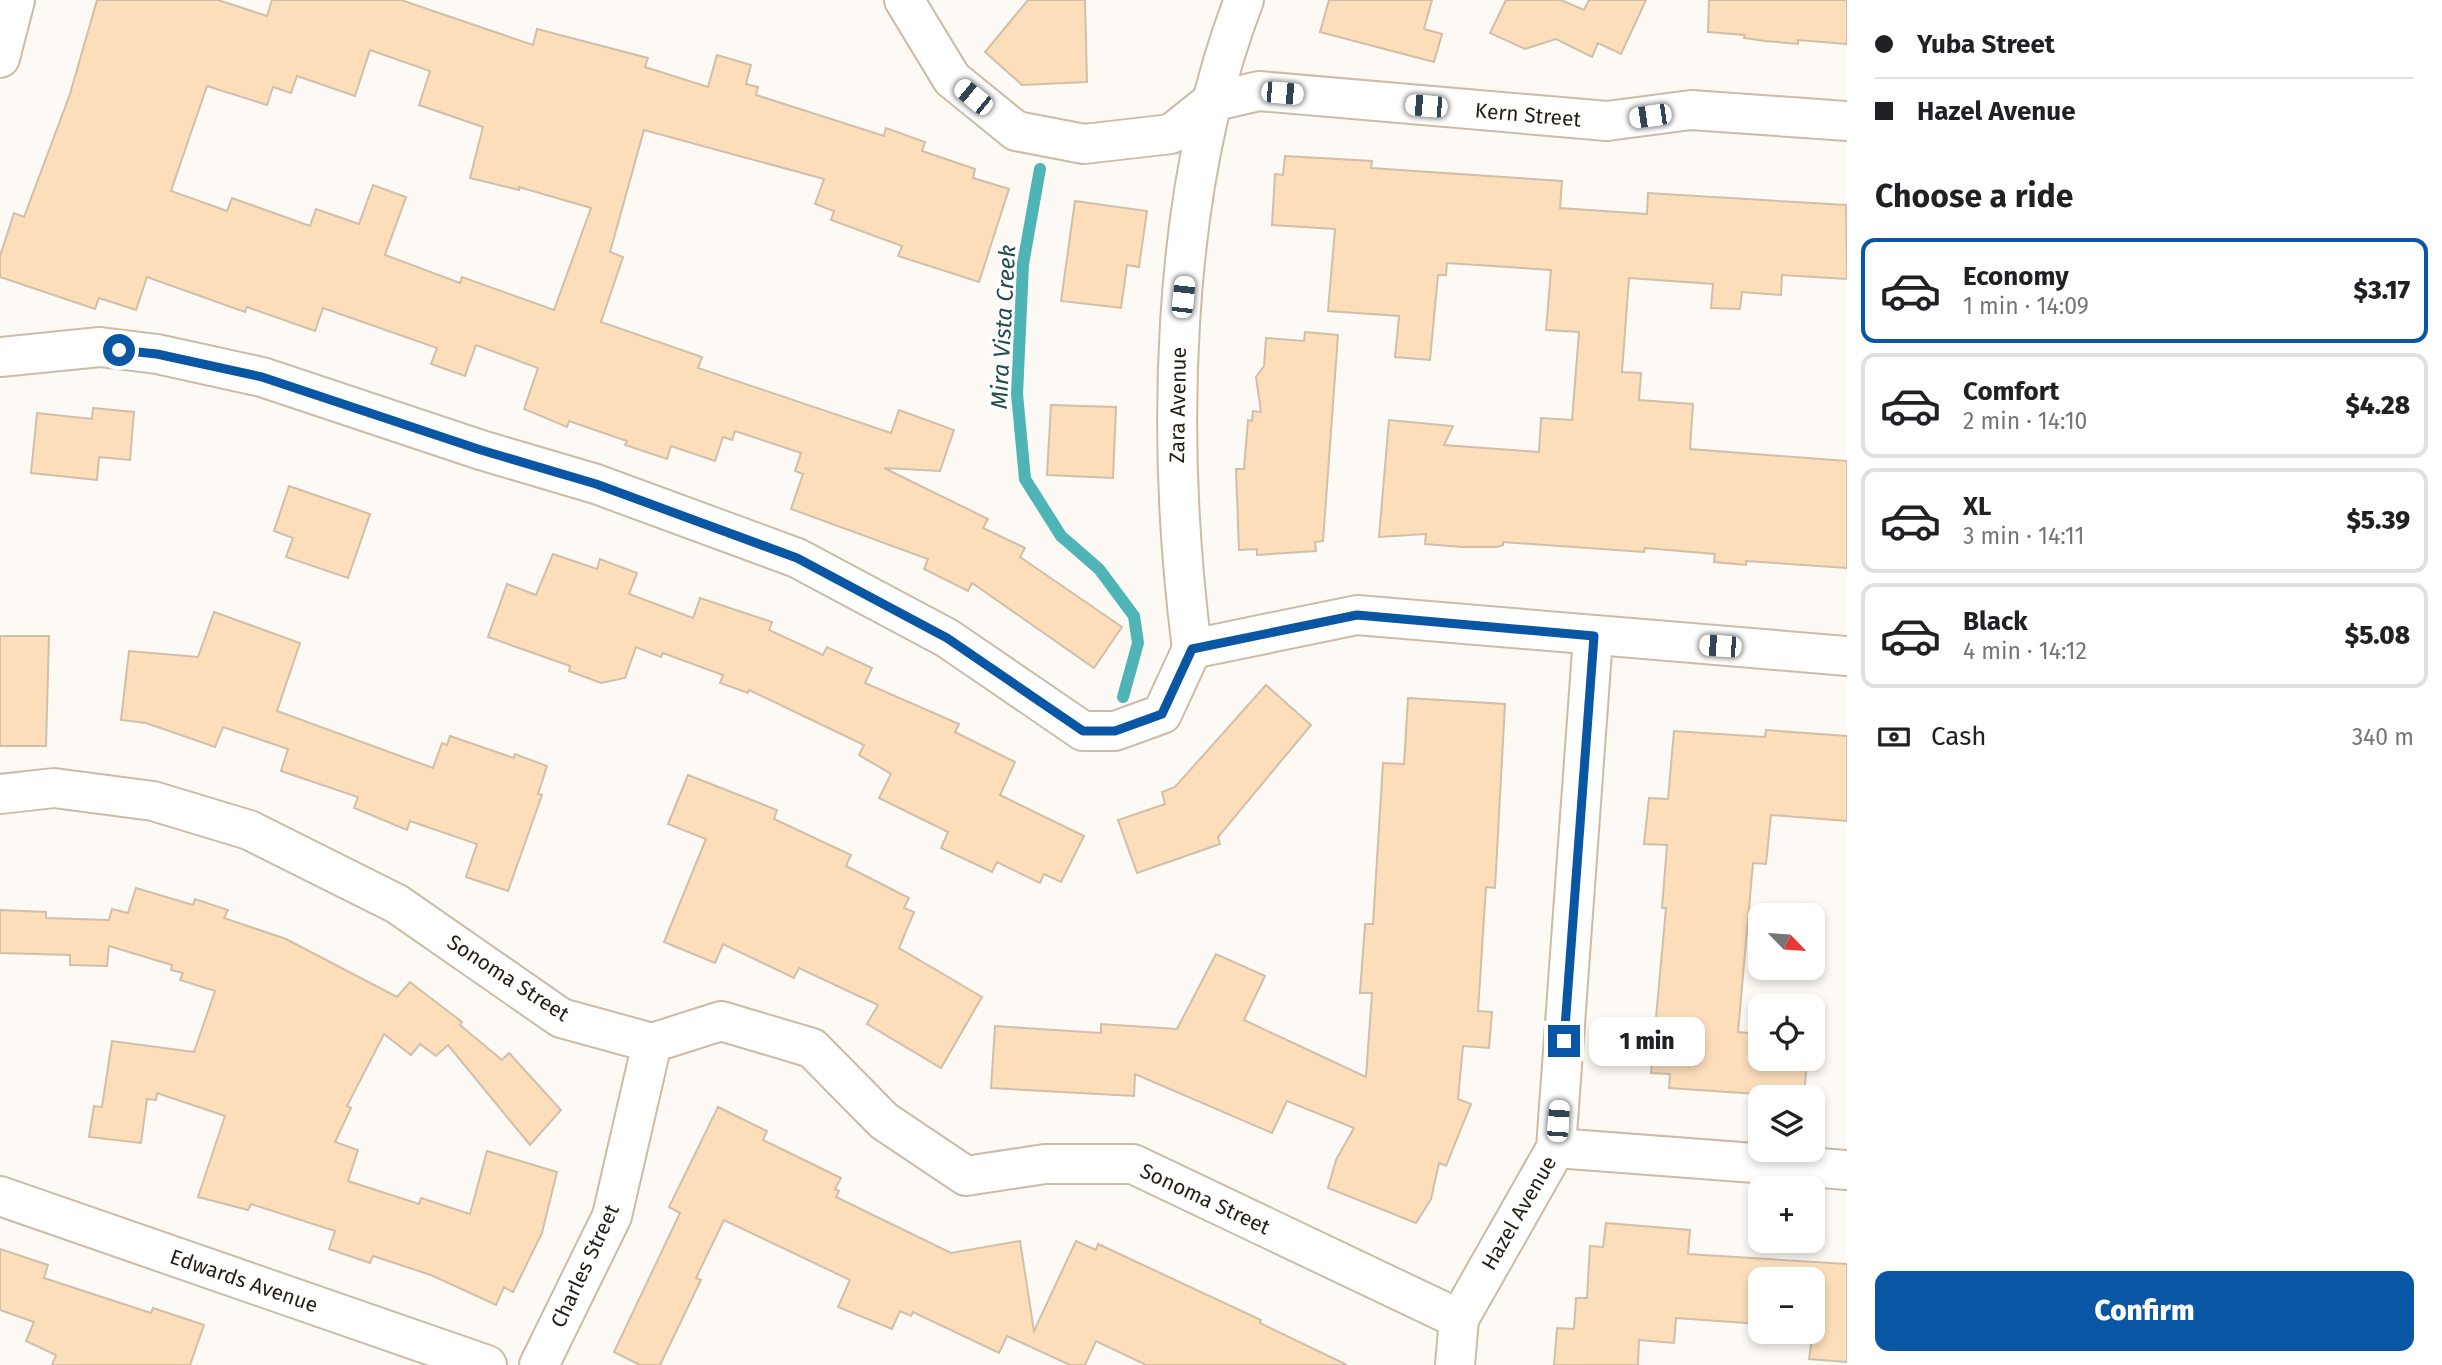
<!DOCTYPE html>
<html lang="en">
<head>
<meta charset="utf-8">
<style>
	:root { --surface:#fff; --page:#f2f2f2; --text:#202124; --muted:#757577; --line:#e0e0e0; --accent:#0956a5 }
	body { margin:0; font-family:"Fira Sans",sans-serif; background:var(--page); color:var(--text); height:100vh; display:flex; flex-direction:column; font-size:26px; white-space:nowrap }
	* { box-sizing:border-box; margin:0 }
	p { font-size:23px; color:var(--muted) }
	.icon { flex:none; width:38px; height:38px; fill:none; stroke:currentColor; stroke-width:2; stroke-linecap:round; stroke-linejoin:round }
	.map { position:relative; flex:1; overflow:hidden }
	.side { display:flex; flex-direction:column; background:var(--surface); width:595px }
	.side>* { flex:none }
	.guide { display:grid; align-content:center; height:154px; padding:0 28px; background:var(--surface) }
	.needle { width:46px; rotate:115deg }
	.tools { position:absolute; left:1748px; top:903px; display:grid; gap:14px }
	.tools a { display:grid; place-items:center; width:77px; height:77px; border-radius:14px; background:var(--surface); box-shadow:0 4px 10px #0003; font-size:35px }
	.end { position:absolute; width:32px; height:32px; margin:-16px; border:9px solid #0956a5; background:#fff; box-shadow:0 0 0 4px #fff }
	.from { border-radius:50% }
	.bubble { position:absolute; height:49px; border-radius:14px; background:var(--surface); box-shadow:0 4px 10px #0003; font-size:23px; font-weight:800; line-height:49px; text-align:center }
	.car { position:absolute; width:21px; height:42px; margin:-21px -10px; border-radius:9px; box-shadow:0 0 5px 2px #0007; background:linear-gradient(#fff 24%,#345 0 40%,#fff 0 76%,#345 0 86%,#fff 0) }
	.guide b { display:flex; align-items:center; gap:24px; height:66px; font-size:26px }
	.guide b+b { border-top:2px solid var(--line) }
	.guide i { width:18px; height:18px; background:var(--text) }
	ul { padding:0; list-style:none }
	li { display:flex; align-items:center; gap:21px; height:105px; margin:0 14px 10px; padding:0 14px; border:4px solid var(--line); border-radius:14px }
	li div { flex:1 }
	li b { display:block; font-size:26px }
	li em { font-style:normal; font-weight:800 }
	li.current { border-color:var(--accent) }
	li>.icon { width:63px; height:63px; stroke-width:1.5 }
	h2 { padding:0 28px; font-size:32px; line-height:84px }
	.pay { display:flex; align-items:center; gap:18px; height:77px; padding:0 28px; font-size:26px }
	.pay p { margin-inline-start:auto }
	.action { display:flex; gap:14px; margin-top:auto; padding:14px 28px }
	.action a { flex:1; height:80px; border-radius:14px; background:var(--accent); color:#fff; font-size:28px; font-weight:800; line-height:80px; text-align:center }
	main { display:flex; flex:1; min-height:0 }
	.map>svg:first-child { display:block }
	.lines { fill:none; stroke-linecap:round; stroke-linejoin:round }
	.stream { stroke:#4fb4b6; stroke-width:12 }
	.building { fill:#fcdebb; stroke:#d1bfa9; stroke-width:2; fill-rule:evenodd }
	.minor-casing { stroke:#cdbba6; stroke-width:42 }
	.tertiary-casing { stroke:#cdbba6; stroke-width:42 }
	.minor { stroke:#fff; stroke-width:38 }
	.tertiary { stroke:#fff; stroke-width:38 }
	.route { stroke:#0956a5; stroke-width:9 }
	.labels { text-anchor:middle; stroke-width:5; stroke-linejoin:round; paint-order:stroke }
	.street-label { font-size:21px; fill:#251e16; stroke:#fff }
	.water-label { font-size:23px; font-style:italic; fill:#204d4e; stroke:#fff }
</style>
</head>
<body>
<main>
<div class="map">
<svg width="1847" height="1365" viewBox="0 0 1847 1365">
	<rect width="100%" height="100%" fill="#fdf9f5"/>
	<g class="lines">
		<polyline class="stream" points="1040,169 1023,264 1017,394 1025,479 1061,536 1099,569 1134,616 1138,643 1123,697"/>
	</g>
	<g class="building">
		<path d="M97,0H218L267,16L272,0H401L533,45L537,29L648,58L645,67L708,87L717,55L751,65L746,84L758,87L756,95L884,136L886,128L925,142L922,151L975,169L973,178L1009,189L979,282L898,256L902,246L831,220L834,211L815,204L824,179L644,130L610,252L623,257L601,322L702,357L698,368L891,433L899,410L954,430L940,471L884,468L988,519L983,528L1025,548L1020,557L1122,627L1094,668L972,583L968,591L924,569L928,559L791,509L803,474L795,471L801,453L735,431L732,440L723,437L715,461L671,446L667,459L625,445L627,441L569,421L567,427L524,409L538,368L476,345L465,376L431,364L437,348L323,308L315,331L247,307L245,312L147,277L136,310L99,298L95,309L0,277V256L14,213L24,217L70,94ZM370,50L430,71L419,105L483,127L470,178L519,190V187L591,208L554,310L462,277L460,283L385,255L406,197L373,185L359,224L316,209L310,226L232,198L227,211L171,191L207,86L267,105L273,87L291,93L297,76L355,96Z"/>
		<polygon points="1028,0 1085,0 1087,82 1022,85 985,52"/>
		<polygon points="1329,0 1432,0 1424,29 1442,34 1434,62 1320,32"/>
		<polygon points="1506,0 1561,0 1584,10 1589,0 1646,0 1621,54 1598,43 1592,57 1556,39 1525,49 1490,33"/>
		<polygon points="1709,0 1847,0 1847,44 1798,40 1798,44 1765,41 1744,38 1745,35 1708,32"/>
		<polygon points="1285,156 1372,161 1371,168 1562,181 1560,208 1647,214 1648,193 1846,205 1847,279 1782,275 1781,295 1742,292 1740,309 1711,308 1713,284 1629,278 1622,372 1641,373 1639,400 1693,404 1690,449 1847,461 1847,568 1746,561 1746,565 1714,562 1715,554 1645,548 1644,552 1503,542 1503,545 1497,547 1463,547 1425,544 1426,534 1379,537 1389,420 1453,426 1444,445 1539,452 1541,418 1572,420 1579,332 1546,330 1551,270 1447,263 1446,275 1438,275 1430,360 1395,357 1399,316 1328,311 1335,229 1272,225 1275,174 1283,175"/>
		<polygon points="1075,201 1147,211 1139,267 1127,265 1121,308 1061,301"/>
		<polygon points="1305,332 1338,335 1323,541 1315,542 1316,551 1257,555 1257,549 1239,550 1236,469 1244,469 1248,420 1252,421 1253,411 1261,412 1256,377 1264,366 1266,338 1304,341"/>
		<polygon points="1051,405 1116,407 1113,478 1047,475"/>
		<polygon points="93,408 134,412 130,460 99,457 97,480 31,473 37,413 92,419"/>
		<polygon points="289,486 370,514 348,578 286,557 293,538 274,531"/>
		<polygon points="553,554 597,569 600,559 637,573 629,594 693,618 700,598 772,622 769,630 823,655 827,647 872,668 865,683 959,724 955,732 1015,762 1000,795 1084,836 1061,882 1044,874 1040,883 997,862 992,872 941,848 948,832 879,798 891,774 859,755 864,745 749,690 748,693 720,683 723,675 663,653 661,657 636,647 625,678 601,683 569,671 570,666 488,637 507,584 536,595"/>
		<polygon points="214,612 300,643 277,711 433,768 442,743 447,745 450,736 514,758 515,754 547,766 538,794 542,795 508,891 466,877 477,844 410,821 407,830 354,808 358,797 281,771 288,749 223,727 215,747 146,723 121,720 129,651 198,657"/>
		<polygon points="0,636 49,636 46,746 0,746"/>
		<polygon points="1266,685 1311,725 1218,837 1220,844 1137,873 1118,820 1165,804 1162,792 1175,787"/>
		<polygon points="1408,698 1505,704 1495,888 1486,887 1478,1011 1492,1012 1489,1048 1463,1046 1458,1099 1471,1104 1446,1166 1439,1163 1431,1199 1416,1223 1328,1188 1336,1160 1354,1128 1287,1101 1272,1133 1135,1074 1134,1096 991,1088 995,1026 1101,1033 1101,1024 1177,1029 1216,954 1265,976 1244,1020 1366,1077 1372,993 1360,993 1365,924 1373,924 1383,763 1404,764"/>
		<polygon points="1766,730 1847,736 1847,821 1771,815 1766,864 1753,863 1738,1032 1758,1034 1756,1053 1760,1053 1760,1059 1807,1059 1804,1097 1669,1088 1670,1074 1651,1073 1666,908 1662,908 1667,845 1644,844 1649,798 1668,799 1674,731 1765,737"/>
		<polygon points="688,775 777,810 774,819 851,855 846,866 909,898 904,908 914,912 899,948 982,997 941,1068 867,1024 878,1005 799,968 794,978 723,944 715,963 664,942 706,839 668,824"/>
		<polygon points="136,888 193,905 195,899 228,910 224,918 286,939 397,997 410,982 462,1022 460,1025 502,1060 509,1053 561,1110 530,1145 448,1045 436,1056 420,1044 411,1055 384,1034 347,1106 351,1108 335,1142 358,1150 348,1181 419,1204 421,1198 470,1214 487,1151 557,1172 542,1233 513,1292 504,1287 496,1305 431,1275 373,1256 370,1263 329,1249 335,1231 251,1204 248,1210 198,1197 225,1116 157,1093 156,1100 147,1099 141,1143 89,1137 94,1106 102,1107 112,1041 194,1052 215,991 180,980 183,973 171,970 172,965 109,946 107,966 70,965 70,955 0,953 0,910 46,912 46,918 109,920 112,909 128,913"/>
		<polygon points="718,1107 767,1131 763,1140 841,1178 835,1189 839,1191 836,1197 951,1253 1020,1241 1034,1331 1076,1241 1096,1250 1098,1244 1261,1320 1260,1323 1347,1365 1146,1365 1096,1341 1085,1365 1070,1365 1007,1336 999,1353 913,1312 911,1316 900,1311 892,1329 838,1307 850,1280 724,1220 696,1278 701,1280 660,1365 640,1365 614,1352 680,1213 669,1207"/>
		<polygon points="1606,1223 1690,1230 1688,1254 1847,1264 1847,1362 1809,1359 1813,1332 1813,1279 1760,1279 1760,1324 1676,1318 1674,1343 1639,1340 1638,1365 1554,1365 1557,1328 1574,1329 1576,1298 1587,1298 1590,1246 1603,1247"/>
		<polygon points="0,1249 48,1265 44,1278 151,1313 153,1308 204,1325 190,1365 52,1365 56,1355 26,1341 34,1322 0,1310"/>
	</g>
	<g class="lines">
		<defs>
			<g id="minor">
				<polyline points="904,0 952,79 1016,131 1084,144 1171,134 1211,102 1259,91 1607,121 1691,110 1847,121"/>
				<polyline points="0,357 100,347 157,354 262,377 481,450 596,484 797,558 947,638 1083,731 1115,731 1162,714 1192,649 1357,615 1847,656"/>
				<path d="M1192,649C1166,445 1169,194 1244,0"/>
				<polyline points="0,794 54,788 153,801 249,830 397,904 561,1018 652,1043 721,1021 812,1048 884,1121 966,1176 1045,1164 1133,1164 1459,1319"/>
				<polyline points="1556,1148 1847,1170"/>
				<polyline points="0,1196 487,1365"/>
				<polyline points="539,1365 612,1216 652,1043"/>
				<polyline points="1455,1365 1459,1319 1556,1148 1593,637"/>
			</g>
			<polyline id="tertiary" points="0,58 15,0"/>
		</defs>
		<use href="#minor" class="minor-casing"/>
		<use href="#tertiary" class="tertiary-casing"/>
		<use href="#minor" class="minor"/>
		<use href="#tertiary" class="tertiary"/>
	</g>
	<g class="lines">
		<polyline class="route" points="119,350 157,354 262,377 481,450 596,484 797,558 947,638 1083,731 1115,731 1162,714 1192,649 1357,615 1594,636 1564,1041"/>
	</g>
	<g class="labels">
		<g class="street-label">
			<text transform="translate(1528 115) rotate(5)" y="7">Kern Street</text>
			<text transform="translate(1178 405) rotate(-89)" y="7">Zara Avenue</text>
			<text transform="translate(508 978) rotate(33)" y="7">Sonoma Street</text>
			<text transform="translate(1205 1199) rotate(25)" y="7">Sonoma Street</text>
			<text transform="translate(1519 1213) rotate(-60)" y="7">Hazel Avenue</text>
			<text transform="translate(585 1266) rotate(-65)" y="7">Charles Street</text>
			<text transform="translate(244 1281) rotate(19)" y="7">Edwards Avenue</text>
		</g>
		<g class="water-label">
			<text transform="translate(1003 327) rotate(-87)" y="8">Mira Vista Creek</text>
		</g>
	</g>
</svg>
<div class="tools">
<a><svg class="needle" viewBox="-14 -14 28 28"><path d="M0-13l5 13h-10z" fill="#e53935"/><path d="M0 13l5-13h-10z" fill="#757577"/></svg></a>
<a><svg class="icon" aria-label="locate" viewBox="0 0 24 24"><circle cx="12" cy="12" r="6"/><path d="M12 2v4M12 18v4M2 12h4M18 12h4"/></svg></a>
<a><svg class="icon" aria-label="layers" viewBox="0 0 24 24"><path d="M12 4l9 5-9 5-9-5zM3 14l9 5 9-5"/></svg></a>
<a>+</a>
<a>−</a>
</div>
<i class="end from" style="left:119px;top:350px"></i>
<i class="end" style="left:1564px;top:1041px"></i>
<div class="bubble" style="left:1589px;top:1017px;width:116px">1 min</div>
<i class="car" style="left:1282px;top:93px;rotate:95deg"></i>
<i class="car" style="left:973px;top:97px;rotate:309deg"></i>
<i class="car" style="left:1426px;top:106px;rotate:275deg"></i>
<i class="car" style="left:1650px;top:116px;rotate:262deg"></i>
<i class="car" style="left:1183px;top:297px;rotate:6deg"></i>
<i class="car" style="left:1720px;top:646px;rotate:274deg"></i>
<i class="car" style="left:1558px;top:1121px;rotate:4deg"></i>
</div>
<section class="side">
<div class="guide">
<b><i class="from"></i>Yuba Street</b>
<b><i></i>Hazel Avenue</b>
</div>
<h2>Choose a ride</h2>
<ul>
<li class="current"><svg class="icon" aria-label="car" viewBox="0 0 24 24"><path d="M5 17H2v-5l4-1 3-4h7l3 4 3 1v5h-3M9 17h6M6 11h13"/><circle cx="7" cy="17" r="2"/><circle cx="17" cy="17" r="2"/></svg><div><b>Economy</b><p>1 min · 14:09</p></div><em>$3.17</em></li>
<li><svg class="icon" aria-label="car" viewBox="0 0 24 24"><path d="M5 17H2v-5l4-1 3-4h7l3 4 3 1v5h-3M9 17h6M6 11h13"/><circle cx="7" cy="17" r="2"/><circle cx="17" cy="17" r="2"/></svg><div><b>Comfort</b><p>2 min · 14:10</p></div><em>$4.28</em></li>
<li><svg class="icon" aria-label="car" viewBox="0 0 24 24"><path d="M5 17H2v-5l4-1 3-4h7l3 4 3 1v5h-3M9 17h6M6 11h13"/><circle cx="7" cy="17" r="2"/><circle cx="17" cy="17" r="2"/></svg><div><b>XL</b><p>3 min · 14:11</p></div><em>$5.39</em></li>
<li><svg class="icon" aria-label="car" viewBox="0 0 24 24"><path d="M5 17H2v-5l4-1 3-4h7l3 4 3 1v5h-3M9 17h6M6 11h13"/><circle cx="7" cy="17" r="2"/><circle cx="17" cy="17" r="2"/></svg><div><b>Black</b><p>4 min · 14:12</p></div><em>$5.08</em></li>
</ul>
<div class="pay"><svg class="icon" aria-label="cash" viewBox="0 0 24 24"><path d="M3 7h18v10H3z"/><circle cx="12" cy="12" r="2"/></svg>Cash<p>340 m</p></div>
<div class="action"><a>Confirm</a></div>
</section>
</main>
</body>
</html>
